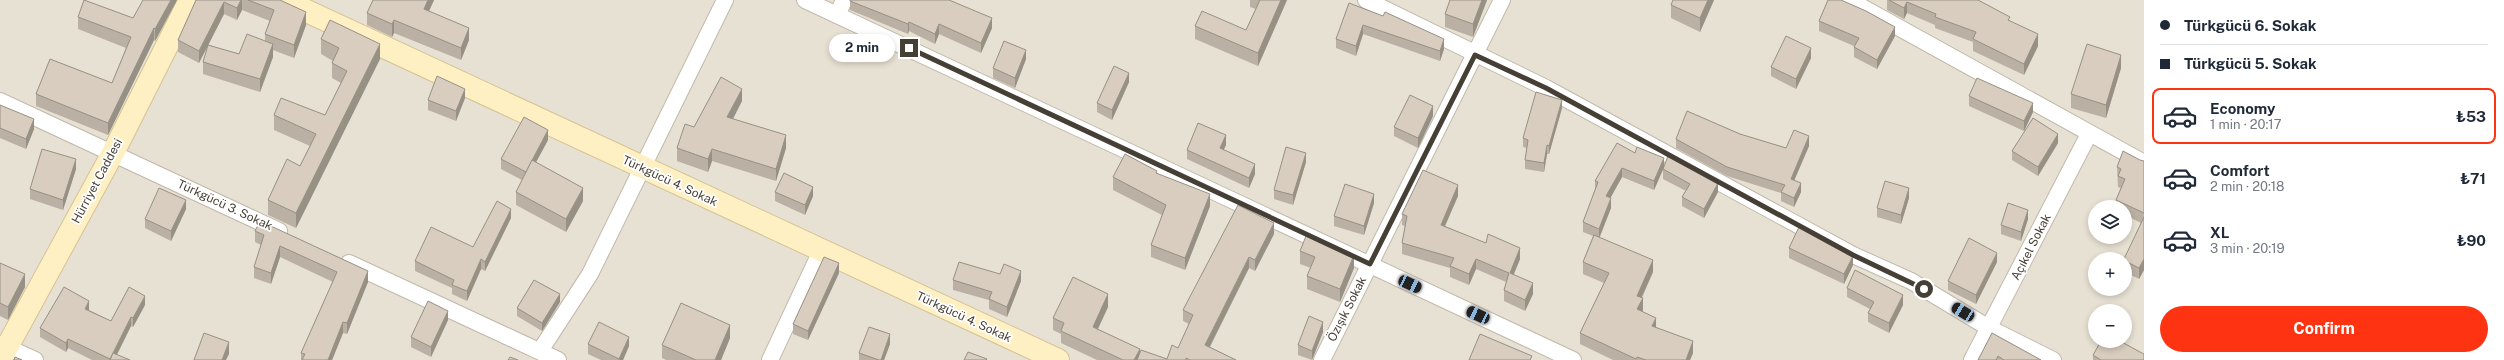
<!DOCTYPE html>
<html lang="en">
<head>
<meta charset="utf-8">
<style>
	:root { --surface:#fff; --page:#f6f6f7; --text:#1f2937; --muted:#747a83; --line:#e0e1e3; --accent:#fe3312 }
	body { margin:0; font-family:"Public Sans",sans-serif; background:var(--page); color:var(--text); height:100vh; display:flex; flex-direction:column; font-size:15px; white-space:nowrap }
	* { box-sizing:border-box; margin:0 }
	p { font-size:13px; color:var(--muted) }
	.icon { flex:none; width:22px; height:22px; fill:none; stroke:currentColor; stroke-width:2; stroke-linecap:round; stroke-linejoin:round }
	.map { position:relative; flex:1; overflow:hidden }
	.panel { display:flex; flex-direction:column; background:var(--surface); width:360px }
	.panel>* { flex:none }
	.hud { display:grid; align-content:center; height:88px; padding:0 16px; background:var(--surface) }
	.buttons { position:absolute; left:2088px; top:200px; display:grid; gap:8px }
	.buttons a { display:grid; place-items:center; width:44px; height:44px; border-radius:50%; background:var(--surface); box-shadow:0 2px 6px #0003; font-size:20px }
	.end { position:absolute; width:18px; height:18px; margin:-9px; border:5px solid #463f35; background:#fff; box-shadow:0 0 0 2px #fff }
	.from { border-radius:50% }
	.bubble { position:absolute; height:28px; border-radius:14px; background:var(--surface); box-shadow:0 2px 6px #0003; font-size:13px; font-weight:700; line-height:28px; text-align:center }
	.car { position:absolute; width:12px; height:24px; margin:-12px -6px; border-radius:5px; box-shadow:0 0 3px 1px #0007; background:linear-gradient(#222 24%,#8ab4d8 0 40%,#222 0 76%,#8ab4d8 0 86%,#222 0) }
	.hud b { display:flex; align-items:center; gap:14px; height:38px; font-size:15px }
	.hud b+b { border-top:1px solid var(--line) }
	.hud i { width:10px; height:10px; background:var(--text) }
	ul { padding:0; list-style:none }
	li { display:flex; align-items:center; gap:12px; height:56px; margin:0 8px 6px; padding:0 8px; border:2px solid transparent; border-radius:8px }
	li div { flex:1 }
	li b { display:block; font-size:15px }
	li em { font-style:normal; font-weight:700 }
	li.selected { border-color:var(--accent) }
	li>.icon { width:36px; height:36px; stroke-width:1.5 }
	.cta { display:flex; gap:8px; margin-top:auto; padding:8px 16px }
	.cta a { flex:1; height:46px; border-radius:24px; background:var(--accent); color:#fff; font-size:16px; font-weight:700; line-height:46px; text-align:center }
	main { display:flex; flex:1; min-height:0 }
	.map>svg:first-child { display:block }
	.residential { fill:#e7e1d3; fill-rule:evenodd }
	.lines { fill:none; stroke-linecap:round; stroke-linejoin:round }
	.street-casing { stroke:#c2b9ab; stroke-width:18 }
	.secondary-casing { stroke:#d4c394; stroke-width:24 }
	.street { stroke:#fff; stroke-width:16 }
	.secondary { stroke:#fff0c4; stroke-width:22 }
	.wall { fill:#bab0a3 }
	.shaded-wall { fill:#979085 }
	.building { fill:#d8cdbe; stroke:#979085 }
	.route { stroke:#463f35; stroke-width:5 }
	.labels { text-anchor:middle; stroke-width:3.5; stroke-linejoin:round; paint-order:stroke }
	.street-label { font-size:12px; fill:#463f35; stroke:#fff }
</style>
</head>
<body>
<main>
<div class="map">
<svg width="2144" height="360" viewBox="0 0 2144 360">
	<rect width="100%" height="100%" fill="#f3efe6"/>
	<path class="residential" d="M0,0H2144V360H0ZM2095,207H2125V237H2095ZM2095,259H2125V289H2095ZM2095,311H2125V341H2095Z"/>
	<g class="lines">
		<defs>
			<g id="street">
				<polyline points="805,0 1573,360"/>
				<polyline points="1366,0 1546,88 1853,255 1911,281 1989,328 2053,360"/>
				<polyline points="1849,0 2144,163"/>
				<polyline points="837,15 844,0"/>
				<polyline points="0,101 279,231"/>
				<polyline points="349,263 558,360"/>
				<polyline points="0,344 35,360"/>
				<polyline points="540,351 590,274 725,0"/>
				<polyline points="770,360 821,251"/>
				<polyline points="1322,360 1502,0"/>
				<polyline points="1972,360 2089,134"/>
			</g>
			<g id="secondary">
				<polyline points="283,0 1058,360"/>
				<polyline points="0,360 113,153 190,0"/>
			</g>
		</defs>
		<use href="#street" class="street-casing"/>
		<use href="#secondary" class="secondary-casing"/>
		<use href="#street" class="street"/>
		<use href="#secondary" class="secondary"/>
	</g>
	<g class="wall">
		<polygon points="177,0 155,41 154,40 108,135 36,106 36,94 112,83 126,48 78,29 78,17 133,18"/>
		<polygon points="196,0 280,0 306,25 294,58 273,50 273,57 260,92 203,74 203,62 239,54 265,41 265,34 270,21 242,10 237,20 224,14 199,63 178,52 178,40"/>
		<polygon points="373,0 434,0 429,11 469,40 461,60 394,33 392,37 367,25 367,13"/>
		<polygon points="1250,0 1287,0 1258,66 1195,39 1195,26 1246,30 1256,9 1250,7"/>
		<polygon points="1450,0 1487,0 1473,37 1445,27 1445,14"/>
		<polygon points="1673,0 1714,0 1700,32 1671,18 1671,5"/>
		<polygon points="1887,0 1978,0 2010,21 2038,46 2024,75 1973,51 1973,42 1935,28 1935,25 1907,13 1904,19 1887,10"/>
		<polygon points="850,1 992,28 981,53 939,34 935,44 909,31 908,34 850,10"/>
		<polygon points="1349,3 1444,49 1440,61 1363,34 1356,56 1336,48 1336,39"/>
		<polygon points="1819,21 1895,36 1877,69 1854,57 1854,46 1819,31"/>
		<polygon points="321,39 380,59 296,228 268,215 268,200 300,166 310,146 274,130 274,115 325,115 341,83 332,78 332,63 333,61 321,54"/>
		<polygon points="1811,58 1796,89 1771,76 1771,67"/>
		<polygon points="1026,59 1015,88 993,78 993,68"/>
		<polygon points="2121,68 2106,118 2071,108 2071,94"/>
		<polygon points="1129,82 1112,120 1097,112 1097,103"/>
		<polygon points="1969,96 2033,112 2024,131 1969,106"/>
		<polygon points="465,98 456,121 428,110 428,100"/>
		<polygon points="742,101 733,119 786,148 776,181 712,161 708,172 677,161 677,148"/>
		<polygon points="0,105 34,129 26,149 0,138"/>
		<polygon points="1562,108 1549,154 1547,154 1544,172 1525,169 1525,160 1527,148 1523,147 1523,138"/>
		<polygon points="1433,116 1418,148 1394,136 1394,127"/>
		<polygon points="1740,134 1786,148 1809,146 1794,180 1801,192 1794,207 1781,201 1781,193 1727,176 1676,148 1676,139"/>
		<polygon points="548,140 536,162 583,201 566,232 516,205 516,192 522,180 501,169 501,159"/>
		<polygon points="2058,143 2038,176 2012,160 2012,151"/>
		<polygon points="1226,145 1223,150 1255,174 1249,188 1187,159 1187,150"/>
		<polygon points="1635,153 1664,167 1718,192 1704,218 1682,206 1682,197 1686,191 1663,179 1663,170 1654,190 1622,177 1610,198 1611,208 1599,237 1653,272 1642,298 1643,310 1642,312 1656,327 1693,353 1690,360 1613,360 1580,344 1580,333 1604,283 1583,274 1583,262 1593,236 1583,232 1583,222 1595,190 1595,181"/>
		<polygon points="2144,161 2144,270 2139,279 2125,272 2125,259 2141,223 2125,215 2125,207 2116,207 2116,200 2121,188 2118,187 2117,167"/>
		<polygon points="1306,162 1293,205 1274,199 1274,190"/>
		<polygon points="76,169 63,210 30,199 30,189"/>
		<polygon points="1157,173 1210,206 1185,270 1151,257 1151,245 1162,215 1113,190 1113,177"/>
		<polygon points="775,192 813,196 805,215 775,201"/>
		<polygon points="1458,196 1445,226 1520,259 1514,274 1533,294 1525,311 1504,301 1504,290 1506,282 1476,269 1469,285 1450,277 1450,268 1402,254 1402,243 1405,226 1402,225 1402,214"/>
		<polygon points="1909,198 1901,224 1877,217 1877,208"/>
		<polygon points="1374,203 1364,235 1334,226 1334,216"/>
		<polygon points="186,209 171,241 145,228 145,219"/>
		<polygon points="511,218 485,271 481,269 467,301 452,294 452,288 415,271 415,261 473,247"/>
		<polygon points="2028,219 2021,241 2001,234 2001,225"/>
		<polygon points="255,231 368,282 347,334 343,333 332,360 301,360 301,353 333,282 280,257 271,284 254,278 254,267 261,245 255,242"/>
		<polygon points="1274,234 1255,271 1249,268 1210,347 1236,360 1097,360 1061,343 1061,334 1053,330 1053,318 1108,307 1098,329 1140,353 1167,359 1178,348 1189,324 1183,321 1183,310"/>
		<polygon points="1789,248 1853,265 1844,284 1789,258"/>
		<polygon points="1300,251 1354,268 1340,302 1307,289 1307,276 1311,268 1300,264"/>
		<polygon points="1997,262 1976,304 1948,290 1948,281"/>
		<polygon points="0,263 25,287 8,320 0,316"/>
		<polygon points="839,273 808,340 793,334 793,324"/>
		<polygon points="1000,274 1021,281 1007,317 989,309 989,300 953,290 953,280"/>
		<polygon points="1847,288 1903,305 1889,333 1868,322 1868,313 1870,309 1847,297"/>
		<polygon points="560,302 542,331 517,316 517,308"/>
		<polygon points="145,305 133,327 131,326 117,355 130,360 92,360 68,348 66,352 40,337 40,328 89,310 111,321"/>
		<polygon points="448,320 431,357 411,347 411,337"/>
		<polygon points="1323,332 1312,360 1298,355 1298,345"/>
		<polygon points="1992,333 2041,360 1978,360"/>
		<polygon points="730,338 721,360 666,360 662,358 662,345"/>
		<polygon points="588,344 629,346 623,360 601,360 588,354"/>
		<polygon points="890,344 884,360 859,360 859,353"/>
		<polygon points="2140,352 2144,360 2093,360 2093,355"/>
	</g>
	<g class="shaded-wall">
		<polygon points="171,0 177,0 155,41 155,29"/>
		<polygon points="241,0 242,0 242,10 237,20 237,8"/>
		<polygon points="428,0 434,0 424,22 424,9"/>
		<polygon points="1281,0 1287,0 1258,66 1258,53"/>
		<polygon points="1482,0 1487,0 1473,37 1473,24"/>
		<polygon points="1708,0 1714,0 1700,32 1700,18"/>
		<polygon points="224,2 224,14 199,63 199,51"/>
		<polygon points="1907,2 1907,13 1904,19 1904,8"/>
		<polygon points="306,12 306,25 294,58 294,45"/>
		<polygon points="992,18 992,28 981,53 981,43"/>
		<polygon points="394,20 394,33 392,37 392,24"/>
		<polygon points="909,22 909,31 908,34 908,24"/>
		<polygon points="939,24 939,34 935,44 935,34"/>
		<polygon points="1363,25 1363,34 1356,56 1356,46"/>
		<polygon points="1895,27 1895,36 1877,69 1877,60"/>
		<polygon points="154,28 154,40 108,135 108,123"/>
		<polygon points="469,28 469,40 461,60 461,48"/>
		<polygon points="2038,34 2038,46 2024,75 2024,64"/>
		<polygon points="1444,39 1444,49 1440,61 1440,51"/>
		<polygon points="273,44 273,57 260,92 260,79"/>
		<polygon points="380,44 380,59 296,228 296,213"/>
		<polygon points="1811,48 1811,58 1796,89 1796,79"/>
		<polygon points="1026,50 1026,59 1015,88 1015,78"/>
		<polygon points="2121,55 2121,68 2106,118 2106,105"/>
		<polygon points="1129,73 1129,82 1112,120 1112,110"/>
		<polygon points="465,89 465,98 456,121 456,111"/>
		<polygon points="742,89 742,101 727,130 727,117"/>
		<polygon points="1562,100 1562,108 1549,154 1549,146"/>
		<polygon points="2033,103 2033,112 2024,131 2024,121"/>
		<polygon points="1433,106 1433,116 1418,148 1418,138"/>
		<polygon points="34,119 34,129 26,149 26,139"/>
		<polygon points="548,130 548,140 526,181 526,172"/>
		<polygon points="2058,134 2058,143 2038,176 2038,167"/>
		<polygon points="786,135 786,148 776,181 776,169"/>
		<polygon points="1226,135 1226,145 1220,158 1220,148"/>
		<polygon points="1809,136 1809,146 1791,188 1791,179"/>
		<polygon points="1547,145 1547,154 1544,172 1544,163"/>
		<polygon points="712,149 712,161 708,172 708,159"/>
		<polygon points="1306,153 1306,162 1293,205 1293,195"/>
		<polygon points="1664,158 1664,167 1654,190 1654,181"/>
		<polygon points="76,159 76,169 63,210 63,200"/>
		<polygon points="1255,164 1255,174 1249,188 1249,178"/>
		<polygon points="1622,168 1622,177 1606,206 1606,196"/>
		<polygon points="1718,183 1718,192 1704,218 1704,209"/>
		<polygon points="1801,183 1801,192 1794,207 1794,198"/>
		<polygon points="1458,185 1458,196 1441,235 1441,225"/>
		<polygon points="813,187 813,196 805,215 805,205"/>
		<polygon points="583,188 583,201 566,232 566,219"/>
		<polygon points="1909,188 1909,198 1901,224 1901,215"/>
		<polygon points="1210,194 1210,206 1185,270 1185,258"/>
		<polygon points="1374,194 1374,203 1364,235 1364,226"/>
		<polygon points="1611,198 1611,208 1599,239 1599,229"/>
		<polygon points="186,200 186,209 171,241 171,231"/>
		<polygon points="511,209 511,218 485,271 485,262"/>
		<polygon points="2028,210 2028,219 2021,241 2021,232"/>
		<polygon points="1274,223 1274,234 1255,271 1255,260"/>
		<polygon points="280,246 280,257 271,284 271,273"/>
		<polygon points="1520,248 1520,259 1510,283 1510,273"/>
		<polygon points="1997,253 1997,262 1976,304 1976,295"/>
		<polygon points="1354,255 1354,268 1340,302 1340,289"/>
		<polygon points="1853,256 1853,265 1844,284 1844,274"/>
		<polygon points="1249,257 1249,268 1205,356 1205,345"/>
		<polygon points="481,259 481,269 467,301 467,291"/>
		<polygon points="1476,259 1476,269 1469,285 1469,274"/>
		<polygon points="2144,259 2144,270 2139,279 2139,268"/>
		<polygon points="1653,260 1653,272 1637,307 1637,296"/>
		<polygon points="839,263 839,273 808,340 808,331"/>
		<polygon points="368,271 368,282 347,334 347,323"/>
		<polygon points="1021,271 1021,281 1007,317 1007,307"/>
		<polygon points="25,274 25,287 8,320 8,307"/>
		<polygon points="1533,283 1533,294 1525,311 1525,300"/>
		<polygon points="560,294 560,302 542,331 542,323"/>
		<polygon points="1108,294 1108,307 1093,339 1093,327"/>
		<polygon points="1903,295 1903,305 1889,333 1889,323"/>
		<polygon points="145,296 145,305 133,327 133,318"/>
		<polygon points="1643,298 1643,310 1637,321 1637,309"/>
		<polygon points="89,301 89,311 85,309"/>
		<polygon points="448,311 448,320 431,357 431,347"/>
		<polygon points="131,317 131,326 114,360 110,360"/>
		<polygon points="1656,318 1656,330 1652,326"/>
		<polygon points="343,322 343,333 332,360 328,360"/>
		<polygon points="1323,322 1323,332 1312,360 1312,351"/>
		<polygon points="730,325 730,338 721,360 715,360"/>
		<polygon points="890,334 890,344 884,360 881,360"/>
		<polygon points="629,337 629,346 623,360 619,360"/>
		<polygon points="68,339 68,348 66,352 66,343"/>
		<polygon points="1693,341 1693,353 1690,360 1686,360"/>
		<polygon points="229,342 229,354 226,360 222,360"/>
		<polygon points="1140,349 1140,360 1134,360"/>
	</g>
	<g class="building">
		<polygon points="84,0 133,18 143,0 171,0 155,29 154,28 108,123 36,94 50,59 112,83 131,37 78,17"/>
		<polygon points="196,0 241,0 237,8 224,2 199,51 178,40"/>
		<polygon points="248,0 280,0 306,12 294,45 265,34 274,10"/>
		<polygon points="373,0 428,0 424,9 469,28 461,48 394,20 392,24 367,13"/>
		<polygon points="850,0 949,0 992,18 981,43 939,24 935,34 909,22 908,24 850,1"/>
		<polygon points="1260,0 1281,0 1258,53 1195,26 1202,11 1246,30"/>
		<polygon points="1450,0 1482,0 1473,24 1445,14"/>
		<polygon points="1673,0 1708,0 1700,18 1671,5"/>
		<polygon points="1828,0 1841,0 1866,11 1895,27 1877,60 1854,47 1859,38 1819,21"/>
		<polygon points="1889,0 1978,0 2010,17 2008,20 2038,34 2024,64 1973,39 1976,32 1935,17 1936,14 1907,2 1904,8"/>
		<polygon points="1349,3 1383,16 1385,12 1444,39 1440,51 1363,25 1356,46 1336,39"/>
		<polygon points="330,20 380,44 296,213 268,200 287,159 300,166 316,134 274,115 281,98 325,115 347,71 332,63 339,48 321,39"/>
		<polygon points="247,34 273,44 260,79 203,62 208,45 239,54"/>
		<polygon points="1786,36 1811,48 1796,79 1771,67"/>
		<polygon points="1004,41 1026,50 1015,78 993,68"/>
		<polygon points="2087,44 2121,55 2106,105 2071,94"/>
		<polygon points="1114,66 1129,73 1112,110 1097,103"/>
		<polygon points="437,76 465,89 456,111 428,100"/>
		<polygon points="721,77 742,89 727,117 786,135 776,169 712,149 708,159 677,148 685,124 694,127"/>
		<polygon points="1977,78 2033,103 2024,121 1969,96"/>
		<polygon points="1536,92 1562,100 1549,146 1547,145 1544,163 1525,160 1528,140 1523,138"/>
		<polygon points="1410,95 1433,106 1418,138 1394,127"/>
		<polygon points="0,105 34,119 26,139 0,128"/>
		<polygon points="1687,111 1740,134 1786,148 1794,130 1809,136 1791,179 1801,183 1794,198 1781,192 1785,185 1727,167 1676,139"/>
		<polygon points="524,117 548,130 526,172 501,159"/>
		<polygon points="2033,118 2058,134 2038,167 2012,151"/>
		<polygon points="1198,123 1226,135 1220,148 1255,164 1249,178 1187,150"/>
		<polygon points="1617,143 1635,153 1637,147 1664,158 1654,181 1622,168 1606,196 1611,198 1599,229 1583,222 1598,182 1595,181"/>
		<polygon points="1286,147 1306,153 1293,195 1274,190"/>
		<polygon points="42,149 76,159 63,200 30,189"/>
		<polygon points="2123,151 2140,160 2144,161 2144,213 2116,200 2125,179 2118,176 2121,169 2117,167"/>
		<polygon points="1125,154 1157,171 1156,173 1210,194 1185,258 1151,245 1166,205 1113,177"/>
		<polygon points="1668,156 1718,183 1704,209 1682,197 1690,184 1663,169"/>
		<polygon points="532,160 583,188 566,219 516,192"/>
		<polygon points="1423,170 1458,185 1441,225 1486,243 1488,234 1520,248 1510,273 1533,283 1525,300 1504,290 1509,273 1476,259 1469,274 1450,266 1454,258 1402,243 1407,216 1402,214"/>
		<polygon points="784,173 813,187 805,205 775,192"/>
		<polygon points="1885,181 1909,188 1901,215 1877,208"/>
		<polygon points="1345,184 1374,194 1364,226 1334,216"/>
		<polygon points="159,188 186,200 171,231 145,219"/>
		<polygon points="497,201 511,209 485,262 481,259 467,291 452,285 454,280 415,261 431,227 473,247"/>
		<polygon points="2008,203 2028,210 2021,232 2001,225"/>
		<polygon points="1238,205 1274,223 1255,260 1249,257 1205,345 1236,360 1190,360 1186,358 1186,360 1137,360 1141,350 1167,359 1172,345 1178,348 1193,315 1183,310"/>
		<polygon points="2144,217 2144,259 2139,268 2125,261 2125,259 2124,259"/>
		<polygon points="260,221 368,271 347,323 343,322 328,360 302,360 305,354 301,353 337,272 280,246 271,273 254,267 264,235 255,231"/>
		<polygon points="1799,227 1853,256 1844,274 1789,248"/>
		<polygon points="1594,235 1653,260 1637,296 1643,298 1637,309 1656,318 1652,326 1693,341 1686,360 1646,360 1637,357 1636,359 1580,333 1609,273 1583,262"/>
		<polygon points="1306,236 1354,255 1340,289 1307,276 1315,257 1300,251"/>
		<polygon points="1969,238 1997,253 1976,295 1948,281"/>
		<polygon points="824,257 839,263 808,331 793,324"/>
		<polygon points="959,262 1000,274 1004,264 1021,271 1007,307 989,299 992,292 953,280"/>
		<polygon points="0,263 25,274 8,307 0,303"/>
		<polygon points="1855,270 1903,295 1889,323 1868,313 1874,302 1847,288"/>
		<polygon points="1073,277 1108,294 1093,327 1140,349 1134,360 1123,360 1061,331 1064,323 1053,318"/>
		<polygon points="534,280 560,294 542,323 517,308"/>
		<polygon points="64,287 89,301 85,309 111,321 129,287 145,296 133,318 131,317 110,359 68,339 66,343 40,328"/>
		<polygon points="428,301 448,311 431,347 411,337"/>
		<polygon points="681,303 730,325 715,360 696,360 662,345"/>
		<polygon points="1309,316 1323,322 1312,351 1298,345"/>
		<polygon points="599,322 629,337 619,359 588,344"/>
		<polygon points="869,327 890,334 881,360 879,360 859,353"/>
		<polygon points="204,333 229,342 222,360 194,360"/>
		<polygon points="1992,333 2041,360 2004,360 1998,356 1996,360 1978,360"/>
		<polygon points="1480,334 1532,356 1530,360 1469,360"/>
		<polygon points="2101,341 2120,341 2140,352 2144,354 2144,360 2101,360 2093,355"/>
		<polygon points="968,352 987,359 986,360 964,360"/>
		<polygon points="113,353 130,360 110,360"/>
		<polygon points="15,357 22,360 14,360"/>
		<polygon points="510,357 518,360 508,360"/>
	</g>
	<g class="lines">
		<polyline class="route" points="909,48 1370,264 1475,55 1546,88 1853,255 1924,289"/>
	</g>
	<g class="labels">
		<g class="street-label">
			<text transform="translate(97 181) rotate(-62)" y="4">Hürriyet Caddesi</text>
			<text transform="translate(670 181) rotate(25)" y="4">Türkgücü 4. Sokak</text>
			<text transform="translate(225 205) rotate(25)" y="4">Türkgücü 3. Sokak</text>
			<text transform="translate(2031 247) rotate(-63)" y="4">Açıkel Sokak</text>
			<text transform="translate(1347 309) rotate(-63)" y="4">Özışık Sokak</text>
			<text transform="translate(964 317) rotate(25)" y="4">Türkgücü 4. Sokak</text>
		</g>
	</g>
</svg>
<div class="buttons">
<a><svg class="icon" aria-label="layers" viewBox="0 0 24 24"><path d="M12 4l9 5-9 5-9-5zM3 14l9 5 9-5"/></svg></a>
<a>+</a>
<a>−</a>
</div>
<i class="end from" style="left:1924px;top:289px"></i>
<i class="end" style="left:909px;top:48px"></i>
<div class="bubble" style="left:829px;top:34px;width:66px">2 min</div>
<i class="car" style="left:1410px;top:284px;rotate:115deg"></i>
<i class="car" style="left:1963px;top:312px;rotate:301deg"></i>
<i class="car" style="left:1478px;top:315px;rotate:295deg"></i>
</div>
<section class="panel">
<div class="hud">
<b><i class="from"></i>Türkgücü 6. Sokak</b>
<b><i></i>Türkgücü 5. Sokak</b>
</div>
<ul>
<li class="selected"><svg class="icon" aria-label="car" viewBox="0 0 24 24"><path d="M5 17H2v-5l4-1 3-4h7l3 4 3 1v5h-3M9 17h6M6 11h13"/><circle cx="7" cy="17" r="2"/><circle cx="17" cy="17" r="2"/></svg><div><b>Economy</b><p>1 min · 20:17</p></div><em>₺53</em></li>
<li><svg class="icon" aria-label="car" viewBox="0 0 24 24"><path d="M5 17H2v-5l4-1 3-4h7l3 4 3 1v5h-3M9 17h6M6 11h13"/><circle cx="7" cy="17" r="2"/><circle cx="17" cy="17" r="2"/></svg><div><b>Comfort</b><p>2 min · 20:18</p></div><em>₺71</em></li>
<li><svg class="icon" aria-label="car" viewBox="0 0 24 24"><path d="M5 17H2v-5l4-1 3-4h7l3 4 3 1v5h-3M9 17h6M6 11h13"/><circle cx="7" cy="17" r="2"/><circle cx="17" cy="17" r="2"/></svg><div><b>XL</b><p>3 min · 20:19</p></div><em>₺90</em></li>
</ul>
<div class="cta"><a>Confirm</a></div>
</section>
</main>
</body>
</html>
